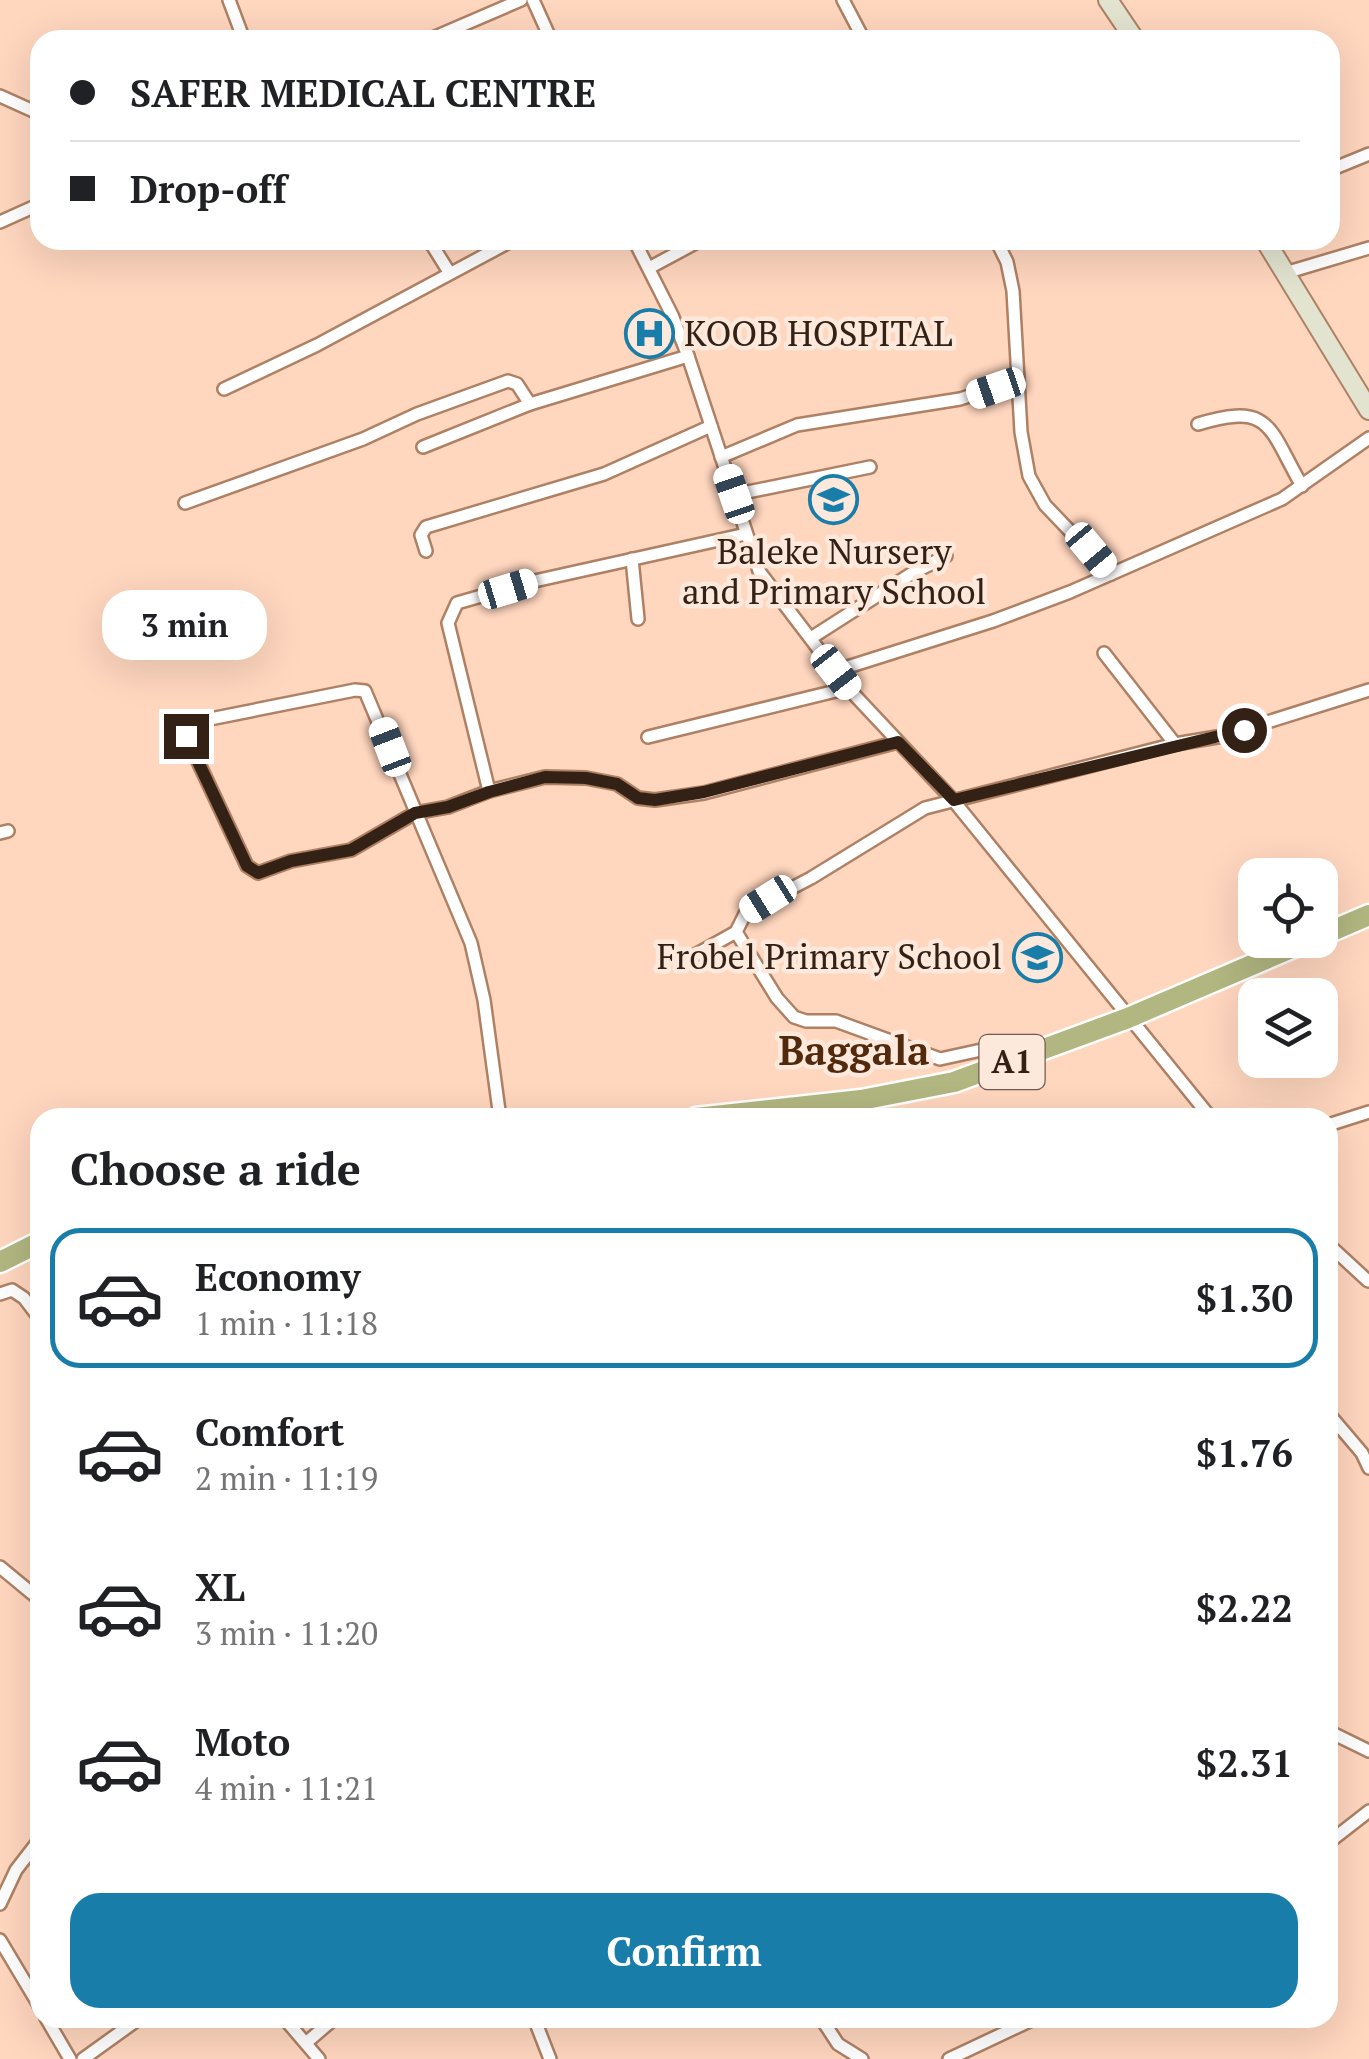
<!DOCTYPE html>
<html lang="en">
<head>
<meta charset="utf-8">
<style>
	:root { --surface:#fff; --page:#f6f6f6; --text:#202124; --muted:#757577; --line:#e0e0e0; --accent:#187da8 }
	body { margin:0; font-family:"PT Serif",serif; background:var(--page); color:var(--text); height:100vh; display:flex; flex-direction:column; font-size:38px; white-space:nowrap }
	* { box-sizing:border-box; margin:0 }
	p { font-size:32px; color:var(--muted) }
	.icon { flex:none; width:55px; height:55px; fill:none; stroke:currentColor; stroke-width:2; stroke-linecap:round; stroke-linejoin:round }
	.map { position:relative; flex:1; overflow:hidden }
	.drawer { position:absolute; left:30px; top:1108px; width:1308px; height:920px; display:flex; flex-direction:column; background:var(--surface); border-radius:30px; box-shadow:0 10px 40px #0002 }
	.drawer>* { flex:none }
	.guide { position:absolute; left:30px; top:30px; width:1310px; height:220px; border-radius:30px; box-shadow:0 10px 40px #0002; display:grid; align-content:center; height:220px; padding:0 40px; background:var(--surface) }
	.buttons { position:absolute; left:1238px; top:858px; display:grid; gap:20px }
	.buttons a { display:grid; place-items:center; width:100px; height:100px; border-radius:20px; background:var(--surface); box-shadow:0 10px 40px #0002; font-size:50px }
	.end { position:absolute; width:45px; height:45px; margin:-22px; border:12px solid #342115; background:#fff; box-shadow:0 0 0 5px #fff }
	.from { border-radius:50% }
	.bubble { position:absolute; height:70px; border-radius:30px; background:var(--surface); box-shadow:0 10px 40px #0002; font-size:32px; font-weight:700; line-height:70px; text-align:center }
	.car { position:absolute; width:30px; height:60px; margin:-30px -15px; border-radius:12px; box-shadow:0 0 8px 2px #0007; background:linear-gradient(#fff 24%,#345 0 40%,#fff 0 76%,#345 0 86%,#fff 0) }
	.guide b { display:flex; align-items:center; gap:35px; height:95px; font-size:38px }
	.guide b+b { border-top:2px solid var(--line) }
	.guide i { width:25px; height:25px; background:var(--text) }
	ul { padding:0; list-style:none }
	li { display:flex; align-items:center; gap:30px; height:140px; margin:0 20px 15px; padding:0 20px; border:5px solid transparent; border-radius:30px }
	li div { flex:1 }
	li b { display:block; font-size:38px }
	li em { font-style:normal; font-weight:700 }
	li.current { border-color:var(--accent) }
	li>.icon { width:90px; height:90px; stroke-width:1.5 }
	h2 { padding:0 40px; font-size:45px; line-height:120px }
	.action { display:flex; gap:20px; margin-top:auto; padding:20px 40px }
	.action a { flex:1; height:115px; border-radius:30px; background:var(--accent); color:#fff; font-size:40px; font-weight:700; line-height:115px; text-align:center }
	.map>svg:first-child { display:block }
	.lines { fill:none; stroke-linecap:round; stroke-linejoin:round }
	.minor-casing { stroke:#af8164; stroke-width:16 }
	.secondary-casing { stroke:#af8164; stroke-width:22 }
	.trunk-casing { stroke:#fff; stroke-width:25 }
	.minor { stroke:#fff; stroke-width:11 }
	.secondary { stroke:#e2e4d0; stroke-width:18 }
	.trunk { stroke:#b2b680; stroke-width:20 }
	.route { stroke:#342115; stroke-width:12 }
	.labels { text-anchor:middle; stroke-width:9; stroke-linejoin:round; paint-order:stroke }
	.shield { fill:#fde8dc; stroke:#705d51; stroke-width:2.5 }
	.shield-label { font-size:32px; font-weight:bold; fill:#342115 }
	.poi-label { font-size:35px; fill:#342115; stroke:#fde8dc; text-anchor:start }
	.quarter-label { font-size:40px; font-weight:bold; fill:#512a0e; stroke:#fde8dc }
</style>
</head>
<body>
<div class="map">
<svg width="1369" height="2059" viewBox="0 0 1369 2059">
	<rect width="100%" height="100%" fill="#ffd6be"/>
	<g class="lines">
		<defs>
			<g id="minor">
				<polyline points="229,0 244,40"/>
				<polyline points="533,0 551,40"/>
				<polyline points="843,0 864,40"/>
				<polyline points="428,40 521,0"/>
				<polyline points="0,96 40,114"/>
				<polyline points="1330,170 1369,154"/>
				<polyline points="0,222 40,204"/>
				<polyline points="429,240 449,272"/>
				<polyline points="634,240 672,315 688,356 759,571 848,688 953,800 1211,1118"/>
				<polyline points="996,240 1007,262 1013,291 1021,432 1029,476 1045,505 1111,574"/>
				<polyline points="649,268 701,240"/>
				<polyline points="1285,273 1369,248"/>
				<polyline points="224,389 317,345 513,240"/>
				<path d="M1198,424C1272,402 1268,427 1302,486"/>
				<polyline points="423,447 530,404 688,356"/>
				<polyline points="721,457 797,425 960,399 1018,380"/>
				<polyline points="733,495 870,467"/>
				<polyline points="185,503 363,439 417,414 508,381 517,384 530,404"/>
				<polyline points="426,551 421,535 426,527 604,474 711,426"/>
				<polyline points="632,559 638,619"/>
				<polyline points="811,638 911,574 946,556"/>
				<polyline points="1104,653 1175,744"/>
				<polyline points="835,671 993,621 1070,592 1282,499 1369,438"/>
				<polyline points="648,737 848,688"/>
				<polyline points="489,791 448,623 457,603 530,582 746,534"/>
				<polyline points="0,833 8,831"/>
				<polyline points="736,932 777,998 794,1017 806,1021 836,1021 940,1059 1004,1045 1009,1047 1016,1060"/>
				<polyline points="695,955 736,932 746,912 811,878 925,808 1175,744 1223,736 1369,690"/>
				<polyline points="500,1118 484,1000 471,943 365,691 355,690 185,724 186,736 247,866 258,873 291,861 351,850 415,813 448,807 489,791 545,777 586,778 617,784 638,798 655,800 704,793 898,742"/>
				<polyline points="1328,1125 1369,1112"/>
				<polyline points="1328,1244 1368,1281"/>
				<polyline points="0,1294 12,1290 24,1298 40,1319"/>
				<polyline points="1328,1413 1362,1453 1369,1468"/>
				<polyline points="0,1567 40,1600"/>
				<polyline points="1328,1731 1369,1751"/>
				<polyline points="1328,1843 1369,1811"/>
				<polyline points="0,1904 16,1870 40,1839"/>
				<polyline points="0,1940 40,2007"/>
				<polyline points="46,2018 70,2059"/>
				<polyline points="284,2018 319,2059"/>
				<polyline points="534,2018 550,2059"/>
				<polyline points="821,2018 838,2044 862,2059"/>
				<polyline points="307,2042 335,2018"/>
				<polyline points="83,2059 140,2018"/>
				<polyline points="949,2059 1036,2018"/>
			</g>
			<g id="secondary">
				<polyline points="1108,0 1135,40"/>
				<polyline points="1265,240 1369,410"/>
			</g>
			<g id="trunk">
				<polyline points="1320,936 1369,915"/>
				<polyline points="696,1118 861,1100 954,1082 1128,1018 1310,940"/>
				<polyline points="0,1262 40,1242"/>
			</g>
		</defs>
		<use href="#minor" class="minor-casing"/>
		<use href="#secondary" class="secondary-casing"/>
		<use href="#trunk" class="trunk-casing"/>
		<use href="#minor" class="minor"/>
		<use href="#secondary" class="secondary"/>
		<use href="#trunk" class="trunk"/>
	</g>
	<g class="lines">
		<polyline class="route" points="186,736 247,866 258,873 291,861 351,850 415,813 448,807 489,792 545,777 586,778 617,784 638,798 655,800 704,792 898,742 954,800 1244,730"/>
	</g>
	<defs>
		<symbol id="hospital-ring" viewBox="-11 -11 22 22"><circle r="9.5" fill="#fde8dc" stroke="#187da8" stroke-width="1.5"/><path d="M-5-5h3v3.5h4V-5h3V5h-3V1.5h-4V5h-3Z" fill="#187da8"/></symbol>
		<symbol id="school-ring" viewBox="-11 -11 22 22"><circle r="9.5" fill="#fde8dc" stroke="#187da8" stroke-width="1.5"/><path d="M0-5L7-2L0 1L-7-2ZM-4 1L0 2.5L4 1V4Q0 6-4 4Z" fill="#187da8"/></symbol>
	</defs>
	<g fill-rule="evenodd">
		<use href="#hospital-ring" x="622" y="306" width="55" height="55"/>
		<use href="#school-ring" x="806" y="472" width="55" height="55"/>
		<use href="#school-ring" x="1010" y="930" width="55" height="55"/>
	</g>
	<g class="labels">
		<rect class="shield" x="979.5" y="1035" width="65" height="54" rx="8"/>
		<g class="shield-label">
			<text x="1012" y="1073">A1</text>
		</g>
		<g class="poi-label">
			<text x="684" y="346">KOOB HOSPITAL</text>
			<text x="834" y="564" text-anchor="middle">Baleke Nursery<tspan x="834" dy="40">and Primary School</tspan></text>
			<text x="1002" y="969" text-anchor="end">Frobel Primary School</text>
		</g>
		<g class="quarter-label">
			<text x="854" y="1065">Baggala</text>
		</g>
	</g>
</svg>
<div class="buttons">
<a><svg class="icon" aria-label="locate" viewBox="0 0 24 24"><circle cx="12" cy="12" r="6"/><path d="M12 2v4M12 18v4M2 12h4M18 12h4"/></svg></a>
<a><svg class="icon" aria-label="layers" viewBox="0 0 24 24"><path d="M12 4l9 5-9 5-9-5zM3 14l9 5 9-5"/></svg></a>
</div>
<i class="end from" style="left:1244px;top:730px"></i>
<i class="end" style="left:186px;top:736px"></i>
<div class="bubble" style="left:102px;top:590px;width:165px">3 min</div>
<i class="car" style="left:996px;top:388px;rotate:251deg"></i>
<i class="car" style="left:734px;top:494px;rotate:341deg"></i>
<i class="car" style="left:1091px;top:550px;rotate:140deg"></i>
<i class="car" style="left:508px;top:589px;rotate:73deg"></i>
<i class="car" style="left:836px;top:672px;rotate:142deg"></i>
<i class="car" style="left:390px;top:747px;rotate:339deg"></i>
<i class="car" style="left:768px;top:899px;rotate:238deg"></i>
<div class="guide">
<b><i class="from"></i>SAFER MEDICAL CENTRE</b>
<b><i></i>Drop-off</b>
</div>
<section class="drawer">
<h2>Choose a ride</h2>
<ul>
<li class="current"><svg class="icon" aria-label="car" viewBox="0 0 24 24"><path d="M5 17H2v-5l4-1 3-4h7l3 4 3 1v5h-3M9 17h6M6 11h13"/><circle cx="7" cy="17" r="2"/><circle cx="17" cy="17" r="2"/></svg><div><b>Economy</b><p>1 min · 11:18</p></div><em>$1.30</em></li>
<li><svg class="icon" aria-label="car" viewBox="0 0 24 24"><path d="M5 17H2v-5l4-1 3-4h7l3 4 3 1v5h-3M9 17h6M6 11h13"/><circle cx="7" cy="17" r="2"/><circle cx="17" cy="17" r="2"/></svg><div><b>Comfort</b><p>2 min · 11:19</p></div><em>$1.76</em></li>
<li><svg class="icon" aria-label="car" viewBox="0 0 24 24"><path d="M5 17H2v-5l4-1 3-4h7l3 4 3 1v5h-3M9 17h6M6 11h13"/><circle cx="7" cy="17" r="2"/><circle cx="17" cy="17" r="2"/></svg><div><b>XL</b><p>3 min · 11:20</p></div><em>$2.22</em></li>
<li><svg class="icon" aria-label="car" viewBox="0 0 24 24"><path d="M5 17H2v-5l4-1 3-4h7l3 4 3 1v5h-3M9 17h6M6 11h13"/><circle cx="7" cy="17" r="2"/><circle cx="17" cy="17" r="2"/></svg><div><b>Moto</b><p>4 min · 11:21</p></div><em>$2.31</em></li>
</ul>
<div class="action"><a>Confirm</a></div>
</section>
</div>
</body>
</html>
